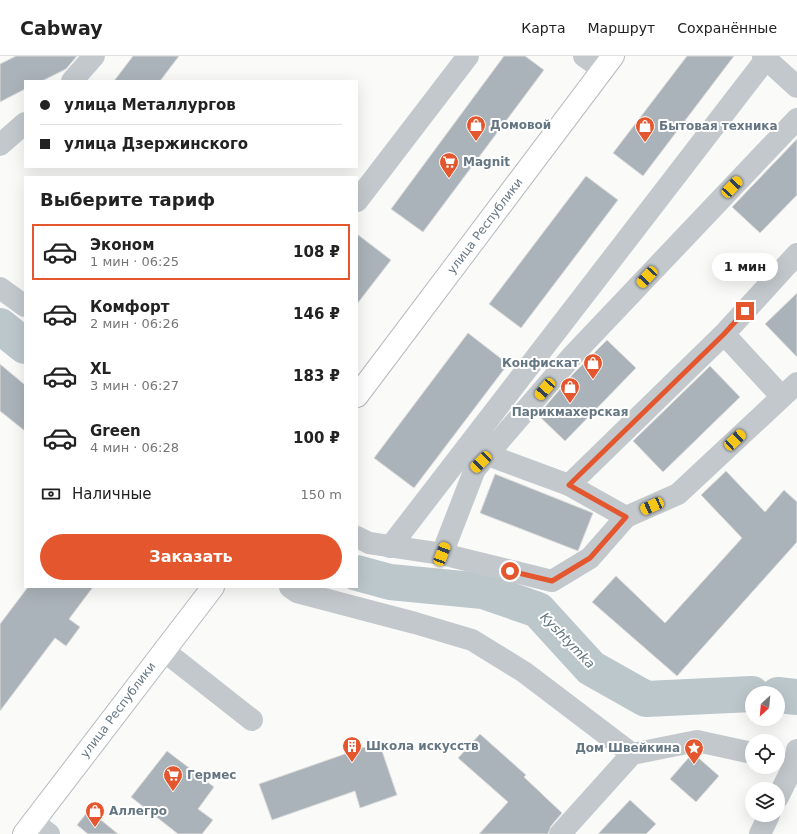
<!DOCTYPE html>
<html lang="ru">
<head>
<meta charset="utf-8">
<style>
	:root { --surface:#fff; --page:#f6f6f6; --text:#222; --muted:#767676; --line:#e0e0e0; --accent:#e4572e }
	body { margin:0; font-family:"DejaVu Sans",sans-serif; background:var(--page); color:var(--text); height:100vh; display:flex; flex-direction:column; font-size:15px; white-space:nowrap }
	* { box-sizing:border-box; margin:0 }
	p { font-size:13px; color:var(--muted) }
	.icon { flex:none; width:22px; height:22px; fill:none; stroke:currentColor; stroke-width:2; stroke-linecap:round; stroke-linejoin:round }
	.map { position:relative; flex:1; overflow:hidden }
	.panel { position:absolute; left:24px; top:120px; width:334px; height:412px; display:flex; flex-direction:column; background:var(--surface); border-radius:0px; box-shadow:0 4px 16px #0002 }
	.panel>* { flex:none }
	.guide { position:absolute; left:24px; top:24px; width:334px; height:88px; border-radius:0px; box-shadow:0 4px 16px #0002; display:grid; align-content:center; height:88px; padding:0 16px; background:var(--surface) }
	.needle { width:26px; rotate:206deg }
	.controls { position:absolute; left:745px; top:630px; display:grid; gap:8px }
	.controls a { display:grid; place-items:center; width:40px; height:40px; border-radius:50%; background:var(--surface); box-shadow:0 4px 16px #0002; font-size:20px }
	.end { position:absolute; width:18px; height:18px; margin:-9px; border:5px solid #e4572e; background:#fff; box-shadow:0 0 0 2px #fff }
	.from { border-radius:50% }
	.bubble { position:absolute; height:28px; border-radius:14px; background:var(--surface); box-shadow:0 4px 16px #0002; font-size:13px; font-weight:700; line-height:28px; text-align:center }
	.car { position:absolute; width:12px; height:24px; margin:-12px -6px; border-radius:5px; box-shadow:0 0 3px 1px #0007; background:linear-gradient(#f5c518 24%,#345 0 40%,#f5c518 0 76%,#345 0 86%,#f5c518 0) }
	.guide b { display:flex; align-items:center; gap:14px; height:38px; font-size:15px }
	.guide b+b { border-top:1px solid var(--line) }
	.guide i { width:10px; height:10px; background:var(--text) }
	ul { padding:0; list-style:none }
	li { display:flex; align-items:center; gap:12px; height:56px; margin:0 8px 6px; padding:0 8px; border:2px solid transparent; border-radius:0px }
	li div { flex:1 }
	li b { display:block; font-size:15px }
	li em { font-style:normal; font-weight:700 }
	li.selected { border-color:var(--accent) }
	li>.icon { width:36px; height:36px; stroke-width:1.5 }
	h2 { padding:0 16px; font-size:18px; line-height:48px }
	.pay { display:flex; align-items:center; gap:10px; height:44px; padding:0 16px; font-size:15px }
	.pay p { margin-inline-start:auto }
	.button { display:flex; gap:8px; margin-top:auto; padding:8px 16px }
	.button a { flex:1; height:46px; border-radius:24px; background:var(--accent); color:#fff; font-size:16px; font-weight:700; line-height:46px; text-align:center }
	header { display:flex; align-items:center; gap:24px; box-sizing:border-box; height:56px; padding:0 20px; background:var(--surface); border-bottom:1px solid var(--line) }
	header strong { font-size:19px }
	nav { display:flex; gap:22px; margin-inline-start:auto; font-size:14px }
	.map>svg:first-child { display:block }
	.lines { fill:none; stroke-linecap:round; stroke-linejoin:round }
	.river { stroke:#bbc7cb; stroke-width:36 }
	.building { fill:#aab3b9; stroke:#dcdcda }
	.major-casing { stroke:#b5babe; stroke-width:24 }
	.minor { stroke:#c3c8cc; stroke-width:22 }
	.major { stroke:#fff; stroke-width:22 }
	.route { stroke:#e4572e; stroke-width:5 }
	.labels { text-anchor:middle; stroke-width:4; stroke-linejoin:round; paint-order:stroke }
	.poi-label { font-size:12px; font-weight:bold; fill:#657683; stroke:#fff; text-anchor:start }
	.street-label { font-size:12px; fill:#657683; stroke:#fff }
	.water-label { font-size:13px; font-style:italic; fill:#60757c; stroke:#fff }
</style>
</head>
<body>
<header>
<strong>Cabway</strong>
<nav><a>Карта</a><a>Маршрут</a><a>Сохранённые</a></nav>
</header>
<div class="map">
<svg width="797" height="778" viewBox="0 0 797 778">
	<rect width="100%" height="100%" fill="#fafaf8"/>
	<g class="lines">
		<g class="river">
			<polyline points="0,270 25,290"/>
			<polyline points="357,517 390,526 483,535 538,554 591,612 646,643 752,638"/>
			<polyline points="778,639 797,641"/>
		</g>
	</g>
	<g class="building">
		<polygon points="16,0 77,0 66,13 42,25 25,25 25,33 0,46 0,8"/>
		<polygon points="133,0 179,0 160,25 114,25"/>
		<polygon points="504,0 525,0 544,14 423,176 391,153"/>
		<polygon points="687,0 734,0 643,120 613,97"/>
		<polygon points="797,83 797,139 760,177 732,151"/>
		<polygon points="586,120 618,144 521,272 489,248"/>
		<polygon points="357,178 391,204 357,248"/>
		<polygon points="797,237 797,301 765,268"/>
		<polygon points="468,277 508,308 414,432 374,402"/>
		<polygon points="607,284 636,312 565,385 538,359 573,318"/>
		<polygon points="0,308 25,329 25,375 0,355"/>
		<polygon points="710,310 740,341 663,416 633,385"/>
		<polygon points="726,415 765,456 784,434 797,446 797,486 677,620 592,546 616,520 665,567 666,566 742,482 701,439"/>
		<polygon points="495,418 593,457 578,495 480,457"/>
		<polygon points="28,531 93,531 69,563 80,571 66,590 55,582 0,655 0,568"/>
		<polygon points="480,678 526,719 524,721 562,757 551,770 548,778 479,778 508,746 458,702"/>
		<polygon points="379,686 397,739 360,752 355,735 272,764 259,728"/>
		<polygon points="167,695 214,731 198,753 213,764 202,778 178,778 131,741"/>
		<polygon points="694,698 719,720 696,746 670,723 691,699"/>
		<polygon points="630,744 656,768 646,778 598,778"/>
		<polygon points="89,754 118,778 88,778 77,769"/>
	</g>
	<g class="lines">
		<defs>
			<g id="major">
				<polyline points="357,340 613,0"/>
				<polyline points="24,778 213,531"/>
			</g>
		</defs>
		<use href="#major" class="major-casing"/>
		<g class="minor">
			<polyline points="584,0 602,13"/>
			<polyline points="763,0 797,31"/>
			<polyline points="72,25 94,0"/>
			<polyline points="0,89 25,67"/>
			<polyline points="357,145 468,0"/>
			<polyline points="0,232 25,250"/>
			<polyline points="724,278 781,340"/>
			<polyline points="488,399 569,429"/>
			<polyline points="626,461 569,429 724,278 797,198"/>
			<polyline points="357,481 369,487 442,498 552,525 590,502 626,461 678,438 797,327"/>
			<polyline points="390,491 766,3"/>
			<polyline points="442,498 475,413 573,299 797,63"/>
			<polyline points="290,531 297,536 415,567 472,584 524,616 632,698 697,685 752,697"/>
			<polyline points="163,594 252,664"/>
			<polyline points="778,741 794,709 797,694"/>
			<polyline points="33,766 49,778"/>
			<polyline points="560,778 632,698"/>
			<polyline points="760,778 769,759"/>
		</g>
		<use href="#major" class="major"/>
	</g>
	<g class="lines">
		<polyline class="route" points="510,515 552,525 590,502 626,461 569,429 724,278 745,255"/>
	</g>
	<defs>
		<symbol id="shop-pin" viewBox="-11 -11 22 30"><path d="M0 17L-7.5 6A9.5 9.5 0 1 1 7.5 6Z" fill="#e4572e" stroke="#fff"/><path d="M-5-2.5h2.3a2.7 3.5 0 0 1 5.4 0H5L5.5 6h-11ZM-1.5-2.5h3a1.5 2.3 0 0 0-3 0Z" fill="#fff"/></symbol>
		<symbol id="supermarket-pin" viewBox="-11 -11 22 30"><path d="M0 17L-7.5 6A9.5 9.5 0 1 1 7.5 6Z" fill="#e4572e" stroke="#fff"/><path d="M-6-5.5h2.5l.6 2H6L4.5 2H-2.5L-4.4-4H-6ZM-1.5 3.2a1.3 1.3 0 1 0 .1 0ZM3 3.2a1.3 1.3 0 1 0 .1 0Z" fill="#fff"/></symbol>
		<symbol id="building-pin" viewBox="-11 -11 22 30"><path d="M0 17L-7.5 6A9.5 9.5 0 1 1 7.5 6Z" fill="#e4572e" stroke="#fff"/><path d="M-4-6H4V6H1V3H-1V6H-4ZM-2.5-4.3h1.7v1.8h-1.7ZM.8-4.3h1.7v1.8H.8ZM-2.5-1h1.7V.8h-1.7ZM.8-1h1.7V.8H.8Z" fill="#fff"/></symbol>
		<symbol id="sight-pin" viewBox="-11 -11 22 30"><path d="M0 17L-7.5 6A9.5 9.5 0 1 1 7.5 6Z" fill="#e4572e" stroke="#fff"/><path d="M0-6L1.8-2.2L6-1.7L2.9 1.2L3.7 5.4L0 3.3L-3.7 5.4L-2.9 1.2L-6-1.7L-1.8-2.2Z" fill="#fff"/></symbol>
	</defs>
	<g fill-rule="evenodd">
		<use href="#shop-pin" x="465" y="58" width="22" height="30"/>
		<use href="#shop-pin" x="634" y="59" width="22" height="30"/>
		<use href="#supermarket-pin" x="438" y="95" width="22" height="30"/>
		<use href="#shop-pin" x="582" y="296" width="22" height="30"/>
		<use href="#shop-pin" x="559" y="320" width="22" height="30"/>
		<use href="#building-pin" x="341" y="679" width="22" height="30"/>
		<use href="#sight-pin" x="683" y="681" width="22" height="30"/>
		<use href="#supermarket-pin" x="162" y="708" width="22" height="30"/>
		<use href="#shop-pin" x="84" y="744" width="22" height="30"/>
	</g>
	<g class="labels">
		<g class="poi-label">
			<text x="490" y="73">Домовой</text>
			<text x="659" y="74">Бытовая техника</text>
			<text x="463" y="110">Magnit</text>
			<text x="579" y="311" text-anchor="end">Конфискат</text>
			<text x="570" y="360" text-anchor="middle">Парикмахерская</text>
			<text x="366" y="694">Школа искусств</text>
			<text x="680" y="696" text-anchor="end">Дом Швейкина</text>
			<text x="187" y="723">Гермес</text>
			<text x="109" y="759">Аллегро</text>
		</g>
		<g class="street-label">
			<text transform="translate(485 170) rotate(-53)" y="4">улица Республики</text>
			<text transform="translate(118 654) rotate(-53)" y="4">улица Республики</text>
		</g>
		<g class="water-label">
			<text transform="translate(568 584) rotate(46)" y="5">Kyshtymka</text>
		</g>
	</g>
</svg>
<div class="controls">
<a><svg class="needle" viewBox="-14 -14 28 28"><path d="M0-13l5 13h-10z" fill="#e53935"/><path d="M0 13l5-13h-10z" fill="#767676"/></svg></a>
<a><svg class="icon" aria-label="locate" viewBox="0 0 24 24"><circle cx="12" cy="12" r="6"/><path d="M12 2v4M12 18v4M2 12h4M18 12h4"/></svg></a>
<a><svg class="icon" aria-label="layers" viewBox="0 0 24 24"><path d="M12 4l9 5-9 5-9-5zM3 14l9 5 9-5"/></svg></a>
</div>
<i class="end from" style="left:510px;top:515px"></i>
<i class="end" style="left:745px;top:255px"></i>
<div class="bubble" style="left:712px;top:197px;width:66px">1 мин</div>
<i class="car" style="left:732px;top:131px;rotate:43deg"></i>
<i class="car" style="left:647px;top:221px;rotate:223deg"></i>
<i class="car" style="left:545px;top:333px;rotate:221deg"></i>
<i class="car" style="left:735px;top:384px;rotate:47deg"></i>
<i class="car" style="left:481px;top:406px;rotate:225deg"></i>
<i class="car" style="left:652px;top:450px;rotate:246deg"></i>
<i class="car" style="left:442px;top:498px;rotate:21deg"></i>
<div class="guide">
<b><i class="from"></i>улица Металлургов</b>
<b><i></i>улица Дзержинского</b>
</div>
<section class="panel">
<h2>Выберите тариф</h2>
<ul>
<li class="selected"><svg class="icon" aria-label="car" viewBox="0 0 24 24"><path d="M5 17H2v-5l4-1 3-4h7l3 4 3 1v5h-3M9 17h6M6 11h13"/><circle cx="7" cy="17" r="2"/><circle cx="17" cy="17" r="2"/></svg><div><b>Эконом</b><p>1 мин · 06:25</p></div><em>108 ₽</em></li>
<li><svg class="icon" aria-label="car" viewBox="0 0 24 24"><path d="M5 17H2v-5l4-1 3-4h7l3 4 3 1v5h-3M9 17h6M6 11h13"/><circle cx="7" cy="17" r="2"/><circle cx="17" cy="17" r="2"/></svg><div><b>Комфорт</b><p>2 мин · 06:26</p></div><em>146 ₽</em></li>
<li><svg class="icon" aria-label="car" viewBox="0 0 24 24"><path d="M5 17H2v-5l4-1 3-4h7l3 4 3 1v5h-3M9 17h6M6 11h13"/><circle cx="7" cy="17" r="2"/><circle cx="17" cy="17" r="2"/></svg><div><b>XL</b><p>3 мин · 06:27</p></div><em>183 ₽</em></li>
<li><svg class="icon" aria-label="car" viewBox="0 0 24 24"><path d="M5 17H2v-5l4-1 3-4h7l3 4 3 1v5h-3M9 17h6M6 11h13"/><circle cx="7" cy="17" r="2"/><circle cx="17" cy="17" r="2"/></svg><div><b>Green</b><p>4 мин · 06:28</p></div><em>100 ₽</em></li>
</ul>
<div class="pay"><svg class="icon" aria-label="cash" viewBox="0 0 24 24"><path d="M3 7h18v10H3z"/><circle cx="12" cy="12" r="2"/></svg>Наличные<p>150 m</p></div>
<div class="button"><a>Заказать</a></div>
</section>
</div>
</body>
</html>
